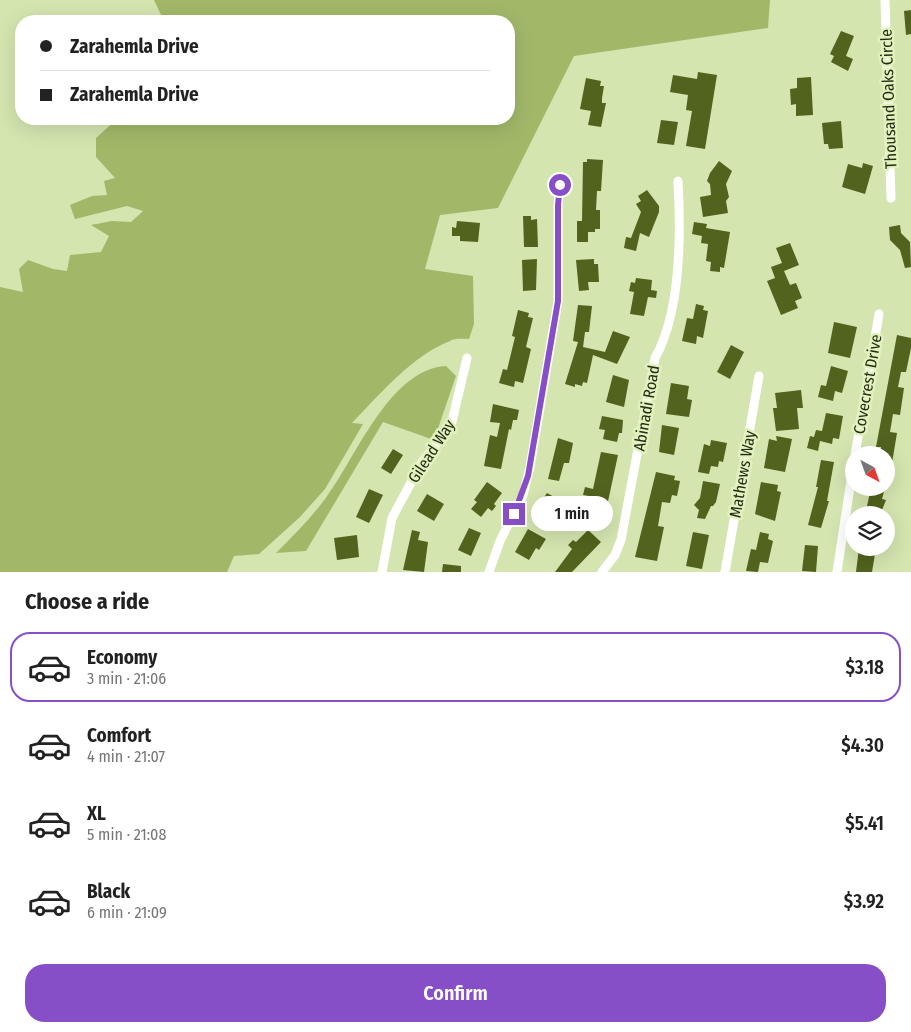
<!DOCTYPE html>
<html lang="en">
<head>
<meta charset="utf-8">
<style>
	:root { --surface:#fff; --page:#f2f2f2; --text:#222; --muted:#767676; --line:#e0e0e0; --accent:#874fc7 }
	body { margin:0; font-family:"Fira Sans Condensed",sans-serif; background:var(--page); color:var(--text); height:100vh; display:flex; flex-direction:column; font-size:19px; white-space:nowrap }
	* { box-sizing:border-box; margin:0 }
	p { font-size:16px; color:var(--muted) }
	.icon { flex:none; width:28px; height:28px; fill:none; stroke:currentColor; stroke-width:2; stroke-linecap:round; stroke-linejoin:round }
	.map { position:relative; height:572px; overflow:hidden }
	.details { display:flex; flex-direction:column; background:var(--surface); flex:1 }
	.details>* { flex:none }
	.guide { position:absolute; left:15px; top:15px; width:500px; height:110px; border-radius:20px; box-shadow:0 5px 20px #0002; display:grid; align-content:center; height:110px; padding:0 25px; background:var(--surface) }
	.needle { width:32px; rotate:139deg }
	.controls { position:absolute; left:845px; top:446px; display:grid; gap:10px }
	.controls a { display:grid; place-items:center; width:50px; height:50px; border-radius:50%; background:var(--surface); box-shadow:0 5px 20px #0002; font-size:25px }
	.end { position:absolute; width:22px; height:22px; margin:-11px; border:6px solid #874fc7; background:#fff; box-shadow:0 0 0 2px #fff }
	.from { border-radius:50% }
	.bubble { position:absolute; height:35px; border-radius:18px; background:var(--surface); box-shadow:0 5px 20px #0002; font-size:16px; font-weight:600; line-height:35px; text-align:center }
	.guide b { display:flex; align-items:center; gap:18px; height:48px; font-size:19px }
	.guide b+b { border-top:1px solid var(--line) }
	.guide i { width:12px; height:12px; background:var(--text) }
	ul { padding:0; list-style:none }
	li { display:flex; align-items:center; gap:15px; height:70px; margin:0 10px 8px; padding:0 15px; border:2px solid transparent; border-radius:20px }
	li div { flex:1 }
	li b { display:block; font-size:19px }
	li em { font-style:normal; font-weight:600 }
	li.active { border-color:var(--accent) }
	li>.icon { width:45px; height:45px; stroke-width:1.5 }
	h2 { padding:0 25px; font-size:22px; line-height:60px }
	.action { display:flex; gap:10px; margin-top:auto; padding:10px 25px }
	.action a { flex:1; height:58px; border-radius:20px; background:var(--accent); color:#fff; font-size:20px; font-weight:600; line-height:58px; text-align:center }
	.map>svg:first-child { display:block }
	.green { fill:#a1b869 }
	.building { fill:#51631c }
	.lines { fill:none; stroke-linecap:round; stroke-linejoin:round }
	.minor { stroke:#fff; stroke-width:9 }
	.route { stroke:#874fc7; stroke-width:6 }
	.labels { text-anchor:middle; stroke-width:5; stroke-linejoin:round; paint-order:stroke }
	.street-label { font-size:16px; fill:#242a16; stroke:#e1f2bd }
</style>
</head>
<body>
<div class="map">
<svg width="911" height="572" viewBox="0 0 911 572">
	<rect width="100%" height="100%" fill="#d4e5b0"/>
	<g class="green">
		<path d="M154,0H770L768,28L574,56L498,208L440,215L425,269L473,276L474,324L469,339C463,339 455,338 450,341C413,355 379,395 352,423L363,424L325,489L300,517L259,554L234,556L227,572H0V287L23,292L19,269L28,260L53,269L67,271L70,255L101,252L109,236L91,225L112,221L131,222L143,211L127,206L75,219L70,205L92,196L107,195L104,181L115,178L96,157V138L117,119H509V21H164Z"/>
		<path d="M446,366L456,376L434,440L383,422L306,551L276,553C293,536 311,518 325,499C355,460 389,369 446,366Z"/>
	</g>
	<g class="building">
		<polygon points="911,10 911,34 906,35 904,11"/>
		<polygon points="841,31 854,36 846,56 853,59 848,71 831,62 834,56 830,54"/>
		<polygon points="698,72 717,75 705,149 686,146 692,111 686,110 688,95 670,92 673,75 697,79"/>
		<polygon points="811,77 813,115 796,116 796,104 791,105 790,89 797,88 797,78"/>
		<polygon points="586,78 601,81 600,86 604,86 602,98 602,103 606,103 601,127 588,125 591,111 580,109"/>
		<polygon points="661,120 678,122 674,145 657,143"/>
		<polygon points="841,121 843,148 829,149 828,144 824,144 822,123"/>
		<polygon points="587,159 603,160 601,191 597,191 596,210 600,210 600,229 595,229 595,232 588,232 588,242 577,242 577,221 582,221 583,162 587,162"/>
		<polygon points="719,161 732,171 726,184 729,197 726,201 728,213 703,217 700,197 711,195 710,184 707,181 710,173"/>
		<polygon points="863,163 873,166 865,194 842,187 848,164 862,168"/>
		<polygon points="647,190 659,206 659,212 649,237 640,233 636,251 624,248 626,237 631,238 641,212 636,204 641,201 638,196"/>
		<polygon points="523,216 531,216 531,220 537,219 538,247 524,247"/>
		<polygon points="457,221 480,223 478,242 460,241 460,236 452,236 452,227 456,228"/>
		<polygon points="694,222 707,224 706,228 730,232 724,268 720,267 720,272 710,271 711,262 706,261 708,244 701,243 702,236 692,234"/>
		<polygon points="900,225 901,233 910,242 911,267 905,268 900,250 890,240 889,227"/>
		<polygon points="790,243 799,265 784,271 790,285 796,283 802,298 795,301 798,308 781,315 767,281 775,278 771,267 782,263 776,248"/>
		<polygon points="537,259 536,290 523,291 522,260"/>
		<polygon points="594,259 594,264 598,264 599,282 588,282 589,290 579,291 576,260"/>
		<polygon points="636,278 652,280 651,290 657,291 656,298 648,297 644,316 630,314 634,292 629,291 631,282 635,283"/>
		<polygon points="696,304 704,306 703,310 708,311 703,338 697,336 696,344 682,341 687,318 693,319"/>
		<polygon points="578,305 592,306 589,332 585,332 583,347 605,352 613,331 630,337 617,364 593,355 587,383 583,382 582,386 575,384 575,387 565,384 578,342 573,341"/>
		<polygon points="518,310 529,313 528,317 533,318 526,347 531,349 523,383 515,381 514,387 499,383 503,369 507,370 515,337 512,336"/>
		<polygon points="834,322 857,327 850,358 828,353"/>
		<polygon points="897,335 911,338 911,348 906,372 901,372 898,387 904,388 900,415 893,414 890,432 897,433 890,475 886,474 886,455 880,455 881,447 876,447"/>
		<polygon points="731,345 744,352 730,379 717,372"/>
		<polygon points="831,366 848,371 842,393 835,391 833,401 818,397 821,385 826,386"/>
		<polygon points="613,375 629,380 624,407 606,402"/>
		<polygon points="671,383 689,386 687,399 692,400 689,417 666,414"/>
		<polygon points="801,390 803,408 797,408 799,429 776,431 773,408 777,408 775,393"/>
		<polygon points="493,404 519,410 517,420 513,420 511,430 509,429 501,469 484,466 490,435 497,437 500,423 490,422"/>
		<polygon points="826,413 843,416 839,439 833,438 832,444 820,441 818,451 807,448 810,436 814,437 816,430 822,431"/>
		<polygon points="602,416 623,420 622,433 619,433 617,442 603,439 605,430 599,429"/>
		<polygon points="662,425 679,428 674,455 659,452"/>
		<polygon points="776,436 792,439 785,472 764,468 769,439 777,441"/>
		<polygon points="558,438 573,443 569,463 564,463 559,481 548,479"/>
		<polygon points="711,440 727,443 723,462 719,461 718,467 711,466 709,474 698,472 704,444 710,446"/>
		<polygon points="393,449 403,455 391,474 381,468"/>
		<polygon points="601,452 618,455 604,520 594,518 593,523 583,520 589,496 583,495 585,487 593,489"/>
		<polygon points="821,460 834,462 827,501 829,501 821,528 808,525 818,487 816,487"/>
		<polygon points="656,472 675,476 674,480 680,481 677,496 672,495 670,503 662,502 658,526 664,527 657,561 635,557"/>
		<polygon points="703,481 720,484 716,502 713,506 711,506 705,519 697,518 699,510 694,505 700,498"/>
		<polygon points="487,482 502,493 494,504 496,506 492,511 488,508 481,517 471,509 477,502 474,500"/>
		<polygon points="761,482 778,485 777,491 781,492 775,521 755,514"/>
		<polygon points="871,488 885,488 882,499 886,500 880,515 865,515"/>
		<polygon points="369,489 383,495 369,523 356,517"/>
		<polygon points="547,493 556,498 553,502 564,509 559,517 563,520 558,527 553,524 551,526 540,519 544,512 537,507"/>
		<polygon points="427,494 444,504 434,521 417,511"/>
		<polygon points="469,528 481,533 471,556 458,550"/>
		<polygon points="528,529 546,539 539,550 536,548 529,560 515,552"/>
		<polygon points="412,530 420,532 418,540 428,542 424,572 403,570"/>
		<polygon points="588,530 601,542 572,572 555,572 572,549 568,545 573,540 576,542"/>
		<polygon points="693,532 709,535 702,569 686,566"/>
		<polygon points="760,532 769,534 768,539 773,541 768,563 760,562 758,572 746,571 751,549 756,550"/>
		<polygon points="357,535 359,557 337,560 334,538"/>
		<polygon points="805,545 818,546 816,572 802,571"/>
		<polygon points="859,548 876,548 872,572 856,572"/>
		<polygon points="443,564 461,566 461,572 442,572"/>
	</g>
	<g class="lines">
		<g class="minor">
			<polyline points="885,0 891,198"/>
			<polyline points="855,455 879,314"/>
			<polyline points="382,572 392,518 422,462 451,426 467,358"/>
			<polyline points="489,572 500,541 523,495 530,467 558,301 558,205 560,185"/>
			<path d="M602,572L615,555L621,540L655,358C681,312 681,234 678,181"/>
			<polyline points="725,572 759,376"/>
			<polyline points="837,572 854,461"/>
		</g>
	</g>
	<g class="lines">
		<polyline class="route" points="514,514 528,476 558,301 558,205 560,185"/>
	</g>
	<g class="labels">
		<g class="street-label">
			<text transform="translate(888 99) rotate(-92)" y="6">Thousand Oaks Circle</text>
			<text transform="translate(867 384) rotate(-80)" y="6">Covecrest Drive</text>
			<text transform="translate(646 408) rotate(-80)" y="6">Abinadi Road</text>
			<text transform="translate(431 451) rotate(-57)" y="6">Gilead Way</text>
			<text transform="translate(742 474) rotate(-80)" y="6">Mathews Way</text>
		</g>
	</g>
</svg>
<div class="controls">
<a><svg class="needle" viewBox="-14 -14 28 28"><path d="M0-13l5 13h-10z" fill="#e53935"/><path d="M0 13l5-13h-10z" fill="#767676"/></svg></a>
<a><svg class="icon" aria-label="layers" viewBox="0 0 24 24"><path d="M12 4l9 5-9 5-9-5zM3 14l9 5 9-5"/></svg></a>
</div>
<i class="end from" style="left:560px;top:185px"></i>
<i class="end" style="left:514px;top:514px"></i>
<div class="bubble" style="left:531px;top:496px;width:82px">1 min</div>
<div class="guide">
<b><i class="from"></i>Zarahemla Drive</b>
<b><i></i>Zarahemla Drive</b>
</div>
</div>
<section class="details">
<h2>Choose a ride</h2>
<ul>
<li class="active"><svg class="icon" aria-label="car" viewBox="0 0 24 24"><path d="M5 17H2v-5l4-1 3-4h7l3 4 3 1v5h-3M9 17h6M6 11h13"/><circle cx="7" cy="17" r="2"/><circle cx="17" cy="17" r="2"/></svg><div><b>Economy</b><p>3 min · 21:06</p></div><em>$3.18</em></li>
<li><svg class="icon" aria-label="car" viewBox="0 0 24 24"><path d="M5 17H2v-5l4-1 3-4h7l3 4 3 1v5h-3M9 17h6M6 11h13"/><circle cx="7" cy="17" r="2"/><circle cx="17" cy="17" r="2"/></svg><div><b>Comfort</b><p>4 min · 21:07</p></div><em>$4.30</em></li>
<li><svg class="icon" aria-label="car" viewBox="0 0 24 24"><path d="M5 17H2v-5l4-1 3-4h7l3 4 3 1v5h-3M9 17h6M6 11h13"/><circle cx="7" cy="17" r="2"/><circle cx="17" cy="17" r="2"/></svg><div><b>XL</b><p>5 min · 21:08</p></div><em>$5.41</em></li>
<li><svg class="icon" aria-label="car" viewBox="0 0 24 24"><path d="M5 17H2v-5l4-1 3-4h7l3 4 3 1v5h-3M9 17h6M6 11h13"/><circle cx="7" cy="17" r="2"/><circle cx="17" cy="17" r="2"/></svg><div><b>Black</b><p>6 min · 21:09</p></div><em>$3.92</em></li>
</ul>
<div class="action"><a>Confirm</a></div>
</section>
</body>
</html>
